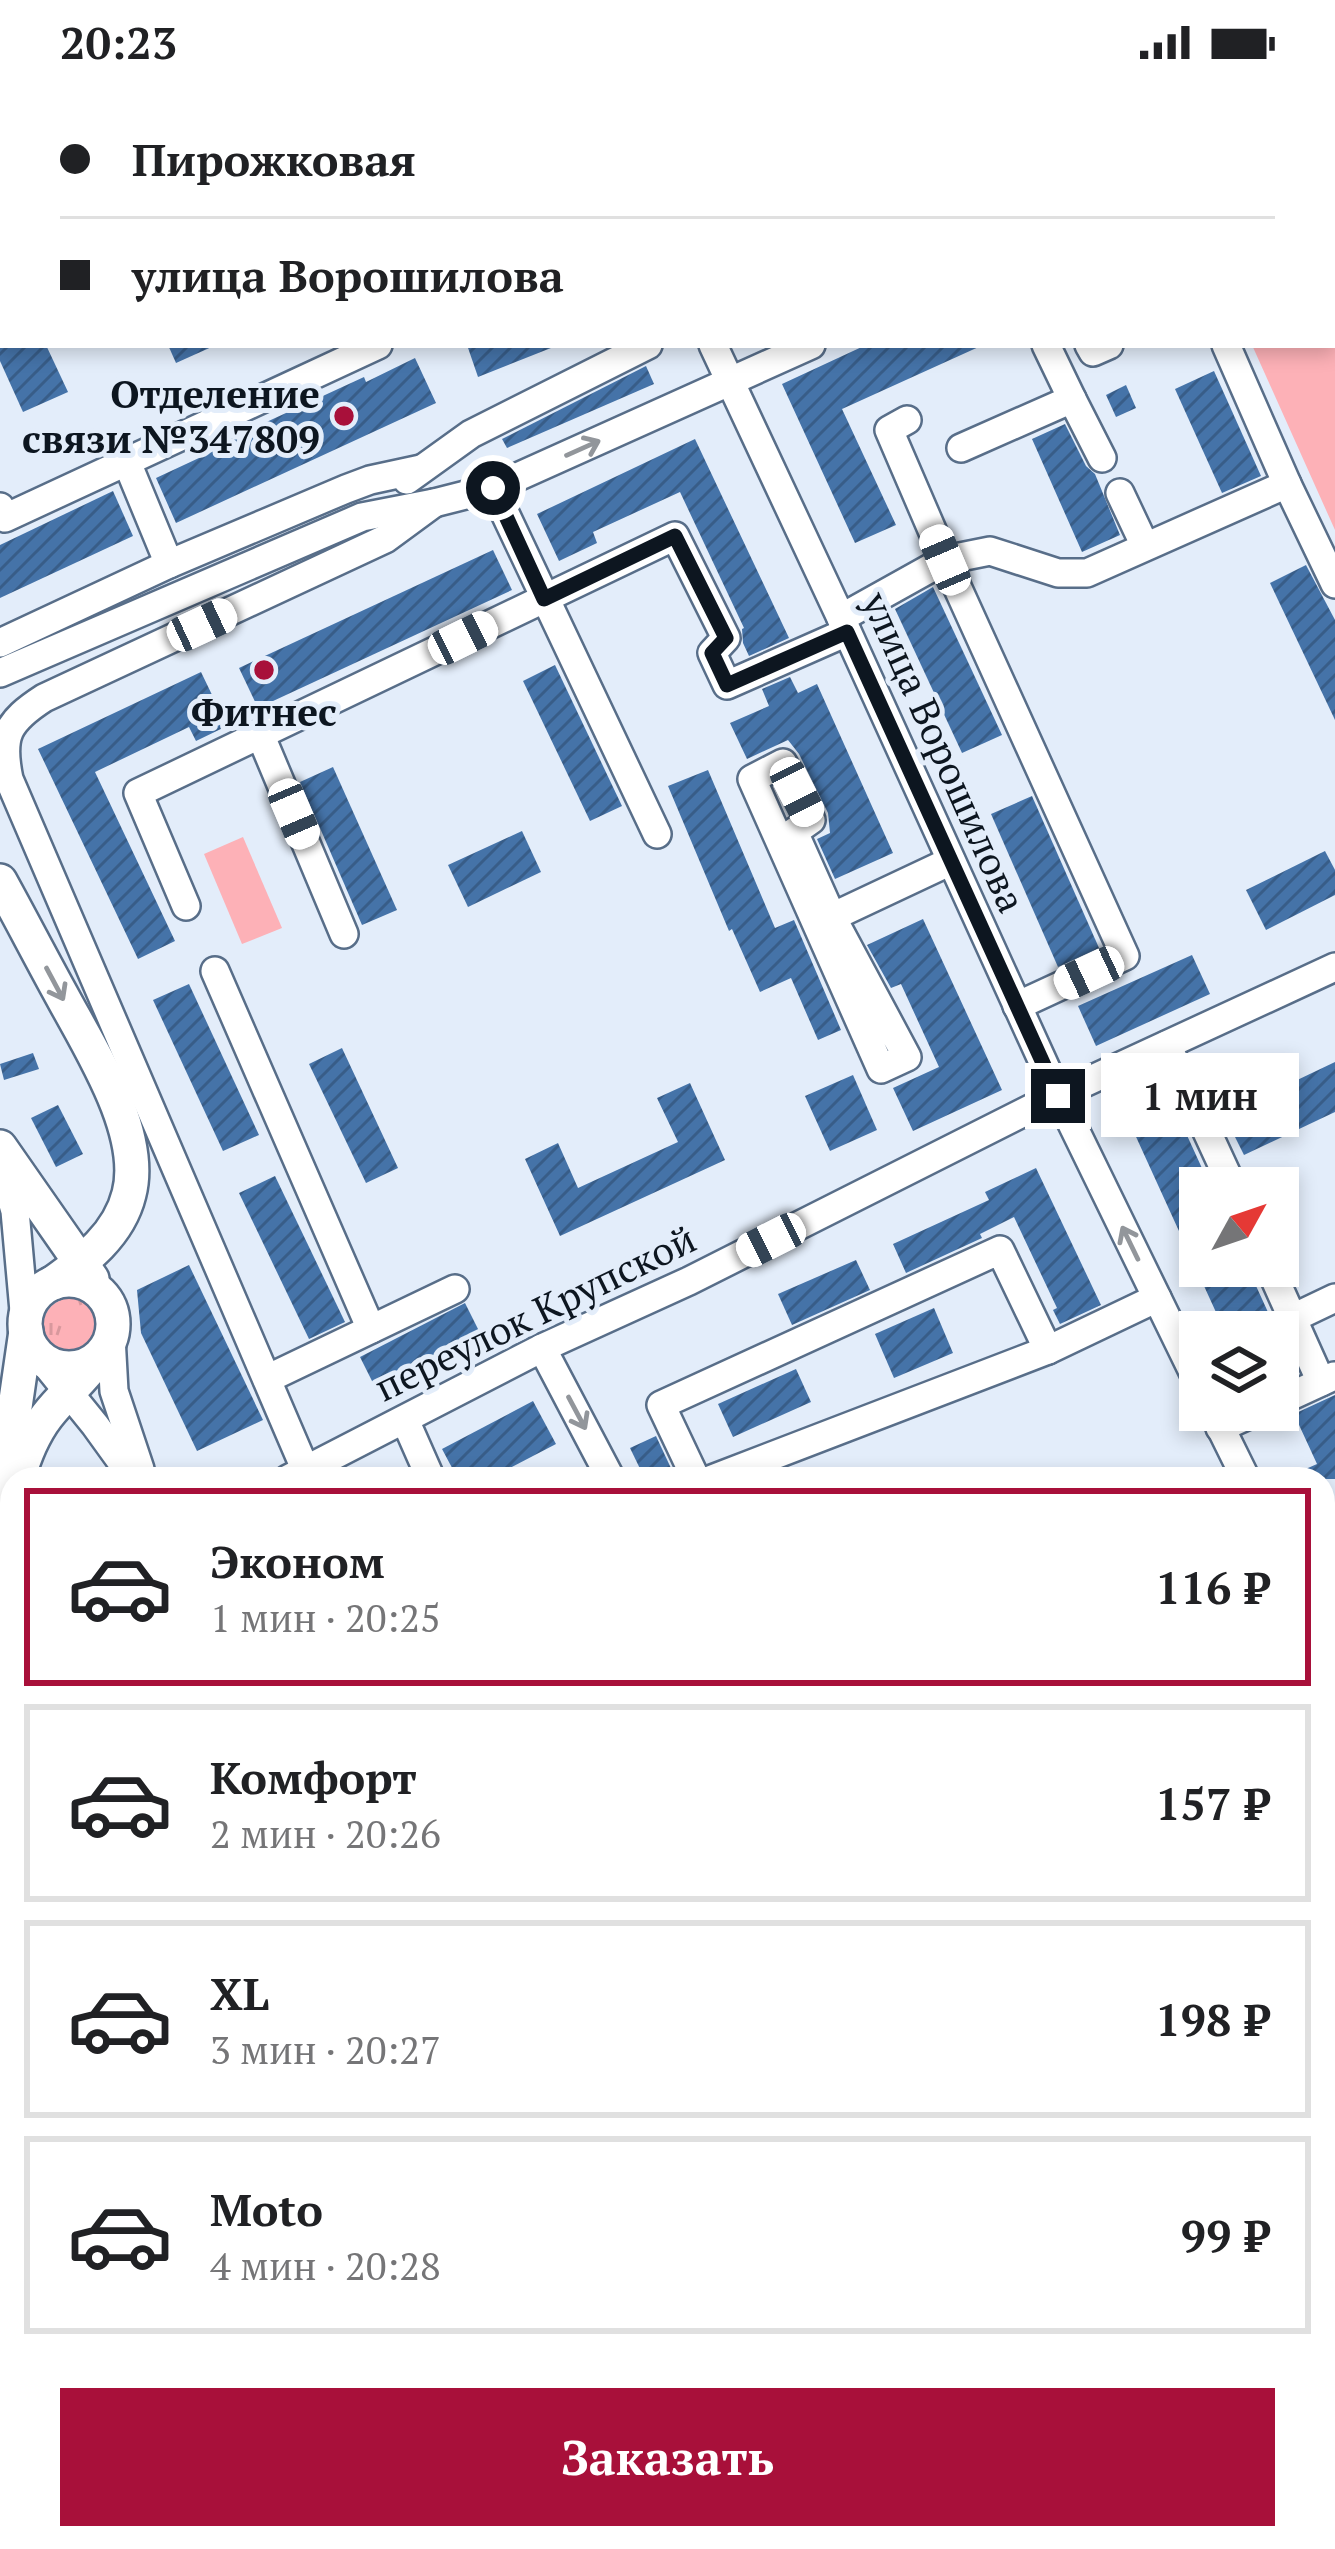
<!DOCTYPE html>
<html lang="ru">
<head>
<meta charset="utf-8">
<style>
	:root { --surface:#fff; --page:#f2f2f2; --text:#202124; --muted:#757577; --line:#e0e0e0; --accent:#a8103a }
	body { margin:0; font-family:"PT Serif",serif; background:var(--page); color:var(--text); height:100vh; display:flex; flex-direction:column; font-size:45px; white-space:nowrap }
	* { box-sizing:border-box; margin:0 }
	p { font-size:39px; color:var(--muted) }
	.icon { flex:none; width:66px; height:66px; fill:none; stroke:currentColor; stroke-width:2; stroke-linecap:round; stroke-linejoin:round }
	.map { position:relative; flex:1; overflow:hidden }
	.side { position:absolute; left:0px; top:1383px; width:1335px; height:1083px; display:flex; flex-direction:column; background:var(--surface); border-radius:36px 36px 0 0; box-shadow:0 6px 18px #0003 }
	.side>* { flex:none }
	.guide { position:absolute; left:0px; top:0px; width:1335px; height:264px; box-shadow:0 6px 18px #0003; display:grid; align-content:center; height:264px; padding:0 60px; background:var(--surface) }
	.needle { width:78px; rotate:50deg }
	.fabs { position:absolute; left:1179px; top:1083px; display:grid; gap:24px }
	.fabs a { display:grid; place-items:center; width:120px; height:120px; border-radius:0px; background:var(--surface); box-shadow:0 6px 18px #0003; font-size:60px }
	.end { position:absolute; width:54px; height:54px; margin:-27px; border:15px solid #0d1620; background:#fff; box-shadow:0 0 0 6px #fff }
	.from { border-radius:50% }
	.bubble { position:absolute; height:84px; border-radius:0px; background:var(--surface); box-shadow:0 6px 18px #0003; font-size:39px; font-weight:700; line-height:84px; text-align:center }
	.car { position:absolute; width:36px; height:72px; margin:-36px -18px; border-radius:15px; box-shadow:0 0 9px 3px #0007; background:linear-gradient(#fff 24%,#345 0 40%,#fff 0 76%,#345 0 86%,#fff 0) }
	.guide b { display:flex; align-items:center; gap:42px; height:114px; font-size:45px }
	.guide b+b { border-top:3px solid var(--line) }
	.guide i { width:30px; height:30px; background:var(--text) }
	ul { padding:21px 0 0; list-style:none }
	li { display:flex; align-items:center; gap:36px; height:198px; margin:0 24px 18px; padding:0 36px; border:6px solid var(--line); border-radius:0px }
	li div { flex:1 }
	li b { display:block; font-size:45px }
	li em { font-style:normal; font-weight:700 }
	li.active { border-color:var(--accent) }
	li>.icon { width:108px; height:108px; stroke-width:1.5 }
	.primary-button { display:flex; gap:24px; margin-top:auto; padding:24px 60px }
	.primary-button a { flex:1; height:138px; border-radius:0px; background:var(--accent); color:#fff; font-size:48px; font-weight:700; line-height:138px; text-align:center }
	.status { display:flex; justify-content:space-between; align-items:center; height:84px; padding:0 60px; background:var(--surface); direction:ltr }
	.status svg { height:33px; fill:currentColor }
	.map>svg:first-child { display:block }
	.grass { fill:url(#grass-tufts) }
	.garden { fill:#fdb1b7 }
	.building { fill:url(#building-hatch) }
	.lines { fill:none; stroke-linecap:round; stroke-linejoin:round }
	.minor-casing { stroke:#586e89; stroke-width:32 }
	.major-casing { stroke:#586e89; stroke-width:38 }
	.minor { stroke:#fff; stroke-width:27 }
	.major { stroke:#fff; stroke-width:33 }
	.oneway { stroke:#92969b }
	.route { stroke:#0d1620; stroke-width:15 }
	.poi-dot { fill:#a8103a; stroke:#e3edfa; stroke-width:4.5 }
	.labels { text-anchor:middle; stroke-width:10; stroke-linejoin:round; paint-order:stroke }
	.poi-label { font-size:39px; font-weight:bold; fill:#0d1620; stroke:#e3edfa; text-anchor:end }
	.street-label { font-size:39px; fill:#0d1620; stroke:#e3edfa }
</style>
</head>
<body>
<div class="status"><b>20:23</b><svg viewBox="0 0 49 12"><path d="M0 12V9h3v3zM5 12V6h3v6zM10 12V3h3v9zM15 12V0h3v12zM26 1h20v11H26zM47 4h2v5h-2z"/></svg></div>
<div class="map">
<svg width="1335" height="2465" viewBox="0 0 1335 2465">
	<defs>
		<pattern id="grass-tufts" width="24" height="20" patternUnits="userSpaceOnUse" patternTransform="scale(3)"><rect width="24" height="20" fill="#fdb1b7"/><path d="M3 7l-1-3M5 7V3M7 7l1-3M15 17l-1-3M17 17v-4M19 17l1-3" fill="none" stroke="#d8989d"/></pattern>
		<pattern id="building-hatch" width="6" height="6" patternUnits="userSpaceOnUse" patternTransform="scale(3)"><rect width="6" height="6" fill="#4573a8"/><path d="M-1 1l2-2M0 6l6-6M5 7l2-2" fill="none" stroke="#385d88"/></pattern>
	</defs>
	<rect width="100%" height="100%" fill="#e3edfa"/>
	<circle class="grass" cx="71" cy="1242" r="28"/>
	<g class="garden">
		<polygon points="1334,186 1335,188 1335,446 1252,261 1332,261"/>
		<polygon points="243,753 282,844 242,860 204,770"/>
	</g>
	<g class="building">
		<polygon points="0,261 46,261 68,308 23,328 0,277"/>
		<polygon points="168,261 216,261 176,279"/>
		<polygon points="467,261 555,261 556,262 478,293"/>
		<polygon points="866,261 983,261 842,325 896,441 855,459 782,300"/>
		<polygon points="415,274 436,319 176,439 156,394 214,367 212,363 364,293 366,298"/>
		<polygon points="646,282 654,300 507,364 502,355"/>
		<polygon points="1214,287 1261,392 1222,409 1175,305"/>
		<polygon points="1126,301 1136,324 1116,333 1106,311"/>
		<polygon points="1065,340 1086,382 1095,390 1120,451 1082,468 1032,355"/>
		<polygon points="695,355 789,554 749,572 743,559 742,545 744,544 680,408 593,448 597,459 559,477 537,430"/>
		<polygon points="113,407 133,452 0,514 0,461"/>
		<polygon points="493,466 512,506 258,624 239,584"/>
		<polygon points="1306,481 1335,536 1335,636 1270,499"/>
		<polygon points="933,503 1002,651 962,669 895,525"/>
		<polygon points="555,581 622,722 590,737 523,597"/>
		<polygon points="201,588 227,642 196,657 189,643 95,688 175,857 138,875 38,665"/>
		<polygon points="790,593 798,609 817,600 893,769 835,795 817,755 830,749 828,729 799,670 788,656 747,675 730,639 769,622 762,605"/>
		<polygon points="333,683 397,826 362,841 300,698"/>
		<polygon points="708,686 775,844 794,836 841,946 818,956 791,894 760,908 732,845 729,847 668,702"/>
		<polygon points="1032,712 1099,864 1058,883 991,730"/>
		<polygon points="522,747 541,788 468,823 448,781"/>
		<polygon points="1325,767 1335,786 1335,811 1266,846 1246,806"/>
		<polygon points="923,835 1002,1006 913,1047 893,1004 939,983 901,900 891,904 867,861"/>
		<polygon points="1192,871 1210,910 1096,962 1078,922"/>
		<polygon points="189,900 259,1051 223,1067 153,916"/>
		<polygon points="342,964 398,1084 366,1099 309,980"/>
		<polygon points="33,969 39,985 4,996 0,980"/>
		<polygon points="1335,978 1335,1028 1244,1071 1224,1031"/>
		<polygon points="853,991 877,1046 830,1067 805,1012"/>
		<polygon points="690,999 725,1076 560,1152 525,1075 558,1059 578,1104 678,1058 657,1014"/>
		<polygon points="58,1021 83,1070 56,1083 31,1034"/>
		<polygon points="1175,1025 1211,1104 1200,1104 1200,1182 1247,1182 1277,1248 1225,1248 1132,1044"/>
		<polygon points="1036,1084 1101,1221 1060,1240 1053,1226 1057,1224 1014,1133 980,1150 982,1154 906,1189 893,1160 989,1116 985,1108"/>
		<polygon points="275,1092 345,1238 309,1255 239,1109"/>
		<polygon points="856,1176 870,1206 792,1241 778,1210"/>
		<polygon points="189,1181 263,1336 197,1367 141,1249 137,1206"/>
		<polygon points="465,1219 481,1251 376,1305 360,1273"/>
		<polygon points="934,1224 953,1269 894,1294 875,1250"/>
		<polygon points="1278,1250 1296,1290 1278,1298"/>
		<polygon points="796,1285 811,1318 733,1353 718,1320"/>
		<polygon points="1335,1311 1335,1395 1283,1395 1317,1380 1294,1330"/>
		<polygon points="533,1317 556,1360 489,1395 458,1395 442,1365"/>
		<polygon points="656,1352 676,1395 645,1395 630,1364"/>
	</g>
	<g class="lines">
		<defs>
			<g id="minor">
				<polyline points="28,0 29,3"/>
				<polyline points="125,0 126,3"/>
				<polyline points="452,0 453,3"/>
				<polyline points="595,0 597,3"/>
				<polyline points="729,0 730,3"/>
				<polyline points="977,0 979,3"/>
				<polyline points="493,3 499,0"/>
				<polyline points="652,3 659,0"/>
				<polyline points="1181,3 1188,0"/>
				<polyline points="1284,3 1291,0"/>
				<polyline points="1332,24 1335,22"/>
				<polyline points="0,79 3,77"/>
				<polyline points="0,110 3,118"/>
				<polyline points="1335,148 1335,152"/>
				<polyline points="713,261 841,534 1058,1011 1200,1302"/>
				<polyline points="1089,261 1093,268 1109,261"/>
				<polyline points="1226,261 1287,400 1335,500"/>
				<polyline points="1072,315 1102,374"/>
				<polyline points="907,336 889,346 945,476 990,467 1058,489 1087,489 1287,400"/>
				<polyline points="961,364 1072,315 1046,261"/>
				<polyline points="126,376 169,480"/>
				<polyline points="407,396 471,350 648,261"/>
				<polyline points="493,404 657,750"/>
				<polyline points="1120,409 1145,462"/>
				<polyline points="0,423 5,434 378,261"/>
				<polyline points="841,534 945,476 1125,872 1017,922"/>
				<polyline points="0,559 169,480 346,405 370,396 421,385"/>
				<polyline points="0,589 362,433 434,419 493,404 811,261"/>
				<polyline points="260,650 344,850"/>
				<polyline points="186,822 138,709 675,452 726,554 712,569 727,601 847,548"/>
				<polyline points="832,833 907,973 881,985 752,695 783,679 811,736 794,748 832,833 951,777"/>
				<polyline points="215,887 371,1245"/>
				<polyline points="1167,961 1233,1104"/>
				<polyline points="0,1075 15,1127 25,1238"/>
				<polyline points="1269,1182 1321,1298"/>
				<polyline points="1293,1234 1335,1214"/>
				<polyline points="111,1253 114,1307 140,1385"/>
				<polyline points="542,1264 611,1395"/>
				<polyline points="35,1267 95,1341 134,1395"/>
				<polyline points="267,1295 455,1205"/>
				<polyline points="1278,1318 1334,1292"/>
				<polyline points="1212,1326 1246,1395"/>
				<polyline points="405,1336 431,1395"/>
				<polyline points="1220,1344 1260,1326"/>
				<path d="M306,1387L9,695C0,652 7,638 44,614L385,455L434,419"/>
				<polyline points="288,1395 542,1264 689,1197 1058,1011 1335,883"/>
				<polyline points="696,1395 661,1321 1000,1166 1048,1266"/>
				<polyline points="712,1395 1048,1266 1157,1214"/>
				<polyline points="1323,1550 1335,1574"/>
				<polyline points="1323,1894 1335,1889"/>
				<polyline points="1323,2332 1335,2358"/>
				<polyline points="1323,2429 1335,2455"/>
				<polyline points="591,2454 596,2465"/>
				<polyline points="718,2454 723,2465"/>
				<polyline points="792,2465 813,2454"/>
			</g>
			<g id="major">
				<path d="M0,797C21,835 41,874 62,912C90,964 145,1049 129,1110C119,1151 85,1176 53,1199"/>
				<polyline points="0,1063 92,1195"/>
				<circle cx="69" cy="1240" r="44"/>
				<path d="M18,1393C25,1372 33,1350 47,1332C63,1311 83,1296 98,1274"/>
				<polyline points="0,1427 26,1247"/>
				<polyline points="0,1746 12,1878"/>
				<polyline points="58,2454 59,2465"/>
			</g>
		</defs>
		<use href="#minor" class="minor-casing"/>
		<use href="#major" class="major-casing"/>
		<use href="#minor" class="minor"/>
		<use href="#major" class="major"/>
	</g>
	<defs><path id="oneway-shaft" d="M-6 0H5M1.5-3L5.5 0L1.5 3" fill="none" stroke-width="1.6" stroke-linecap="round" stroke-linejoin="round" transform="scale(3)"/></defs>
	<g class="oneway">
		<use href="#oneway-shaft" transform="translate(583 364) rotate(-24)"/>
		<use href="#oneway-shaft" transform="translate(55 900) rotate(62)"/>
		<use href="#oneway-shaft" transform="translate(1130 1159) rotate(-116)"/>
		<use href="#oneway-shaft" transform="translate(577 1329) rotate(62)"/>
	</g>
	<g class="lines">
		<polyline class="route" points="493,404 544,515 675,452 726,554 712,569 727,601 847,548 1058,1012"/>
	</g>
	<g class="poi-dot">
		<circle cx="344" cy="332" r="12"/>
		<circle cx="264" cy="586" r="12"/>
	</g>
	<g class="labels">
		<g class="poi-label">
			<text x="320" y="324">Отделение<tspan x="320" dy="45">связи №347809</tspan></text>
			<text x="264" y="642" text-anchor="middle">Фитнес</text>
		</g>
		<g class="street-label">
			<text transform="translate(944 668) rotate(66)" y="14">улица Ворошилова</text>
			<text transform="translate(535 1229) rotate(-26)" y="14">переулок Крупской</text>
		</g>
	</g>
</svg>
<div class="fabs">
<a><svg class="needle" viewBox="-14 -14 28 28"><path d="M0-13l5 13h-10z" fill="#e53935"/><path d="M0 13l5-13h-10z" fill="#757577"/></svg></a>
<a><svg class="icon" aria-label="layers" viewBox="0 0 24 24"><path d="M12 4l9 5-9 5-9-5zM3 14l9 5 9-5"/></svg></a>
</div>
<i class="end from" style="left:493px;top:404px"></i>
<i class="end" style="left:1058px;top:1012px"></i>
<div class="bubble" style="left:1101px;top:969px;width:198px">1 мин</div>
<i class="car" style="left:945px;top:476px;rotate:337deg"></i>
<i class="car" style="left:202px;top:541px;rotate:65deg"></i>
<i class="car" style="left:463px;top:554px;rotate:64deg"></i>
<i class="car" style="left:797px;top:708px;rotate:153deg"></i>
<i class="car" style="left:294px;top:730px;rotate:157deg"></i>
<i class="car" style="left:1089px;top:889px;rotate:245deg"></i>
<i class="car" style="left:771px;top:1156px;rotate:243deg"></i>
<div class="guide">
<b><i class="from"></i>Пирожковая</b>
<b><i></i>улица Ворошилова</b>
</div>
<section class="side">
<ul>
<li class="active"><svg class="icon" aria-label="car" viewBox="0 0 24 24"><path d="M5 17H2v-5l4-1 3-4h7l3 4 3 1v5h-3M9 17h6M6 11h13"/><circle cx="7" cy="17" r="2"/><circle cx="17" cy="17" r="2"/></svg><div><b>Эконом</b><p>1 мин · 20:25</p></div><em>116 ₽</em></li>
<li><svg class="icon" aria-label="car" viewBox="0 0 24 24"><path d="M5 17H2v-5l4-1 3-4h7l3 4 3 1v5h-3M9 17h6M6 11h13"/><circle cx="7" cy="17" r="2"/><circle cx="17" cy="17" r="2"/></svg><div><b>Комфорт</b><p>2 мин · 20:26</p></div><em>157 ₽</em></li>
<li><svg class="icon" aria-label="car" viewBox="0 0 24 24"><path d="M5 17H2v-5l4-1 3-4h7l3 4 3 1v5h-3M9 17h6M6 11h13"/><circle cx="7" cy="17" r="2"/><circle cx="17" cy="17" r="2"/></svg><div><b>XL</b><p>3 мин · 20:27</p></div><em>198 ₽</em></li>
<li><svg class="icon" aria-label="car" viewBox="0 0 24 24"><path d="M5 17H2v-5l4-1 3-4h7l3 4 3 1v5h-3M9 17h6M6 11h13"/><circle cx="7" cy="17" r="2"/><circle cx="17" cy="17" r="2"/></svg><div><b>Moto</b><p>4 мин · 20:28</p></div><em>99 ₽</em></li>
</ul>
<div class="primary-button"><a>Заказать</a></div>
</section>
</div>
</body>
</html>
